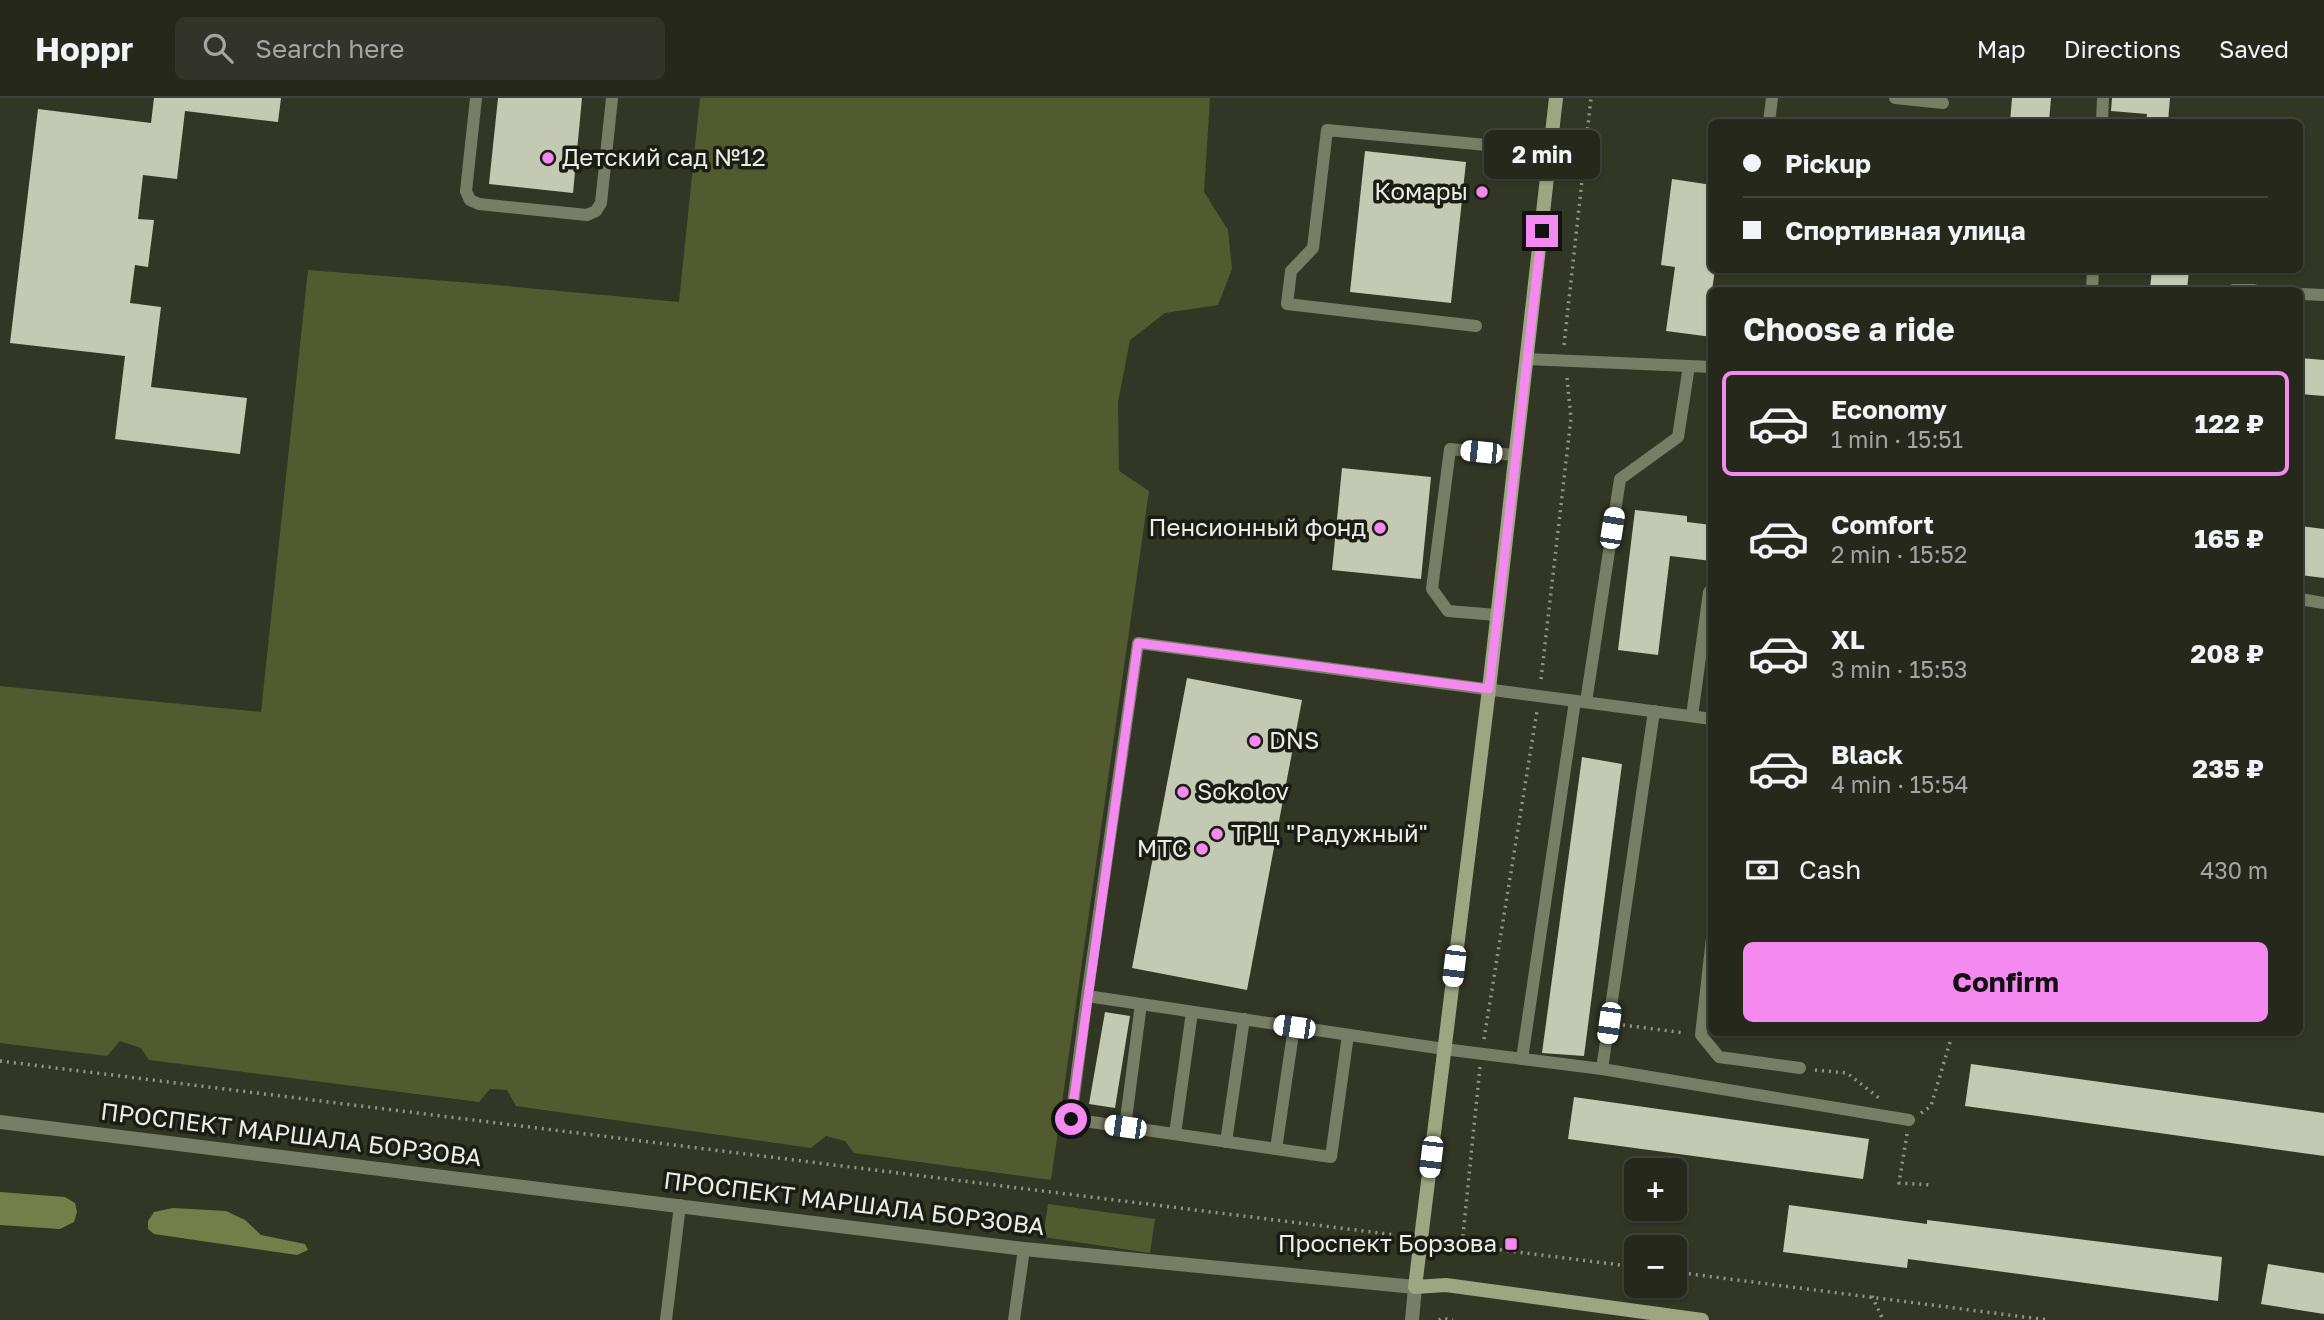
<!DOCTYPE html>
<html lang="en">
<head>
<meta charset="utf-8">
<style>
	:root { --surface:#26281c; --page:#323429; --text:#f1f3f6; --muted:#a4a6a3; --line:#42443b; --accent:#f489ef }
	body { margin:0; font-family:"Golos Text",sans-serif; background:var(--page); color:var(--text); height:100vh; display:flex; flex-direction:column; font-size:26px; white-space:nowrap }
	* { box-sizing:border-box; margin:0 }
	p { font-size:23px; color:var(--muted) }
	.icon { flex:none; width:38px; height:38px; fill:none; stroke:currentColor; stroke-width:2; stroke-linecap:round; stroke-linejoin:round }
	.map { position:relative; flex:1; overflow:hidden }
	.sheet { position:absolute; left:1708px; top:189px; width:595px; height:749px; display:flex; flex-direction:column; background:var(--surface); border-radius:10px; box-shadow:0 2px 5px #0004,0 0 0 2px var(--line) }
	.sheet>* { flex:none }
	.banner { position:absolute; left:1708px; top:21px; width:595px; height:154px; border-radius:10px; box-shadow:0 2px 5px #0004,0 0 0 2px var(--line); display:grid; align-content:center; height:154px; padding:0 35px; background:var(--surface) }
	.tools { position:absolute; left:1624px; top:1060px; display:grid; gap:14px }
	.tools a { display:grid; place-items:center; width:63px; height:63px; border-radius:10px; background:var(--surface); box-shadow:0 2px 5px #0004,0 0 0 2px var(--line); font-size:35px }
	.end { position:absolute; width:32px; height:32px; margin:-16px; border:9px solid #f489ef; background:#111; box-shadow:0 0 0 4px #111 }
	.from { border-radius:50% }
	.bubble { position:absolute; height:49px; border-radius:10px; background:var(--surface); box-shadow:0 2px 5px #0004,0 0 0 2px var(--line); font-size:23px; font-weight:700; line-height:49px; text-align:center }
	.car { position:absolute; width:21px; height:42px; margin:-21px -10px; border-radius:9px; box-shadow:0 0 5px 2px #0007; background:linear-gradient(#fff 24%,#345 0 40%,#fff 0 76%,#345 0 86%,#fff 0) }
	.banner b { display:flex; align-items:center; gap:24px; height:66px; font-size:26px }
	.banner b+b { border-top:2px solid var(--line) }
	.banner i { width:18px; height:18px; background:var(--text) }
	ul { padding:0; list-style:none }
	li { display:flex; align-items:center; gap:21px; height:105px; margin:0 14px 10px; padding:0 21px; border:4px solid transparent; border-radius:10px }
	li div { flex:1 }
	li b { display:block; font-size:26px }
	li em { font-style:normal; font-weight:700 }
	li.selected { border-color:var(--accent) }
	li>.icon { width:63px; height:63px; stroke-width:1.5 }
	h2 { padding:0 35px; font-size:32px; line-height:84px }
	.pay { display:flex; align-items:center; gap:18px; height:77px; padding:0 35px; font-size:26px }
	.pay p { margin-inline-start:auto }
	.cta { display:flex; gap:14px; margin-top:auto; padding:14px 35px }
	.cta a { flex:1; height:80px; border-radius:10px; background:var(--accent); color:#111; font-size:28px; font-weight:700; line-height:80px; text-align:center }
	header { display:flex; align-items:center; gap:42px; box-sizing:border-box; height:98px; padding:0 35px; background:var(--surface); border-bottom:2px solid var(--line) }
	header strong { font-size:33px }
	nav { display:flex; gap:38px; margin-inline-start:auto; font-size:24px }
	.search { width:490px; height:63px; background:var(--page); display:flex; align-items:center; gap:18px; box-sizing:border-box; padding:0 24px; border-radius:10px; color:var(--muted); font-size:26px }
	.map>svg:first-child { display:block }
	.green { fill:#525b2f }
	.water { fill:#737f49 }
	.building { fill:#c3c9b3 }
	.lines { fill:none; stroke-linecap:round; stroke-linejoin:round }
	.path { stroke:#929688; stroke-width:3.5; stroke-dasharray:2 5; stroke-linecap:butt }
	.lane { stroke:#787d66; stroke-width:12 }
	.street { stroke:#787d66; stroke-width:14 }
	.secondary { stroke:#9da681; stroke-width:14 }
	.route { stroke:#f489ef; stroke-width:9 }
	.poi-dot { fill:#f489ef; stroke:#1b1d15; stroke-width:2.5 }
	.labels { text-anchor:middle; stroke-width:7; stroke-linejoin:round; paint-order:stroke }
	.poi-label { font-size:24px; fill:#ebeee3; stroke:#1b1d15; text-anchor:start }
	.street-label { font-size:24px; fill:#ebeee3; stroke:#1b1d15 }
</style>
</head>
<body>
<header>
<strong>Hoppr</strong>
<div class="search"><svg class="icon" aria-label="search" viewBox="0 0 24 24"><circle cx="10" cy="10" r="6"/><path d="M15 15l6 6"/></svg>Search here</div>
<nav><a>Map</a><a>Directions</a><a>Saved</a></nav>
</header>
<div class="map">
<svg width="2324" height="1222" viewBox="0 0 2324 1222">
	<rect width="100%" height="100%" fill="#323625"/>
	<g class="green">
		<polygon points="700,0 1210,0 1204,94 1228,132 1232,171 1218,207 1165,215 1130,242 1118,304 1119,373 1149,393 1051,1082 854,1055 845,1043 826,1038 811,1050 516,1008 507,992 490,991 479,1004 149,962 141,950 120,943 107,958 0,945 0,588 261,614 308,172 485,186 679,204"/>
		<polygon points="1048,1106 1155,1121 1150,1155 1043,1139"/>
	</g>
	<g class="water">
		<polygon points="0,1094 65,1099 75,1105 77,1114 74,1124 60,1131 0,1127"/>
		<polygon points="173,1110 226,1113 245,1122 261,1137 305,1146 308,1152 297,1157 154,1136 148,1131 148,1123 154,1114"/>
	</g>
	<g class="building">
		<polygon points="154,0 281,0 278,24 185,13 177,81 143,77 138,121 154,122 148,169 135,167 130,205 161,209 151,289 247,300 240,356 115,341 125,258 10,245 38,11 151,25"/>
		<polygon points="498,0 582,0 573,95 489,86"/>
		<polygon points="2012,0 2051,0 2049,24 2010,24"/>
		<polygon points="2112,0 2170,0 2168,24 2146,24 2147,16 2111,13"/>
		<polygon points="1365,53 1466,64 1451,205 1350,194"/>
		<polygon points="1672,81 1712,87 1712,123 1706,166 1712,167 1712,172 1715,172 1712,192 1712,239 1666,233 1675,169 1661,167"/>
		<polygon points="2152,172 2189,172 2187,192 2150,190"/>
		<polygon points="2300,260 2324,262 2324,298 2300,296"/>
		<polygon points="1342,370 1431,379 1421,481 1332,472"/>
		<polygon points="1635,412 1687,418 1687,424 1712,427 1712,463 1670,458 1658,557 1618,552"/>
		<polygon points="2300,428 2324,431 2324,480 2300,477"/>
		<polygon points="1187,580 1302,602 1247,892 1132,870"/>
		<polygon points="1582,659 1622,666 1584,958 1542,955"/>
		<polygon points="1105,914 1130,918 1115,1010 1089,1006"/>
		<polygon points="1971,966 2324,1015 2324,1058 1965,1008"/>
		<polygon points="1574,999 1869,1041 1863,1081 1568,1041"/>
		<polygon points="1789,1107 1927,1126 1927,1122 2222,1159 2218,1203 1908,1161 1907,1170 1783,1154"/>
		<polygon points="2268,1166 2324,1175 2324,1216 2261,1206"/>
	</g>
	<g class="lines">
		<g class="path">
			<polyline points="1564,247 1591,0"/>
			<polyline points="1541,581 1571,320 1567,280"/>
			<polyline points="1623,927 1685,935"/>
			<polyline points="1484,941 1537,613"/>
			<polyline points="0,963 1396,1137"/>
			<polyline points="1480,969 1462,1147 1636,1169"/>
			<polyline points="1815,972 1847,975 1879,1000"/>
			<polyline points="1921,1015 1931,1008 1953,934"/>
			<polyline points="1907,1036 1899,1085 1932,1087"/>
			<polyline points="1675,1174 2048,1222"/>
			<polyline points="1872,1198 1883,1222"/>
			<polyline points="1439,1222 1442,1220 1453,1222"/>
		</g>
		<g class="lane">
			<polyline points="476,0 466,93 470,102 479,106 587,117 596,113 601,105 612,0"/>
			<polyline points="1895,0 1943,5"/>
			<polyline points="1769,24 1772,0"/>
			<polyline points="2102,24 2103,0"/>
			<polyline points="2092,192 2093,172"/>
			<polyline points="2233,192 2254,192"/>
			<polyline points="2300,196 2324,197"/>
			<polyline points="1476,228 1287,206 1291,173 1313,150 1327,32 1497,48"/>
			<polyline points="1526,261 1712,269"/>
			<polyline points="2300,501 2324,505"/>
			<polyline points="1497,517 1448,513 1432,491 1450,351 1515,357"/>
			<polyline points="1586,604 1620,381 1678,339 1689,268"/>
			<polyline points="1692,618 1709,494 1712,495"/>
			<polyline points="1712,621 1138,545 1087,898 1444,951 1602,971 1909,1022"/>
			<polyline points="1712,840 1701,937 1719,959 1800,970"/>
			<polyline points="1087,898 1071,1021 1331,1059 1348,937"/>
			<polyline points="1522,961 1575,603"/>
			<polyline points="1602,971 1654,613"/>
			<polyline points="1125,1029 1141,906"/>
			<polyline points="1175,1036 1192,914"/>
			<polyline points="1226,1044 1244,921"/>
			<polyline points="1276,1051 1294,929"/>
			<polyline points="666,1222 680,1107"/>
			<polyline points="1014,1222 1024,1151"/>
		</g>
		<polyline class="street" points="0,1024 1024,1151 1415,1189 1412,1222"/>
		<polyline class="secondary" points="1556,0 1489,591 1415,1189 1446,1187 1702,1222"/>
	</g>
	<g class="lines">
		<polyline class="route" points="1071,1021 1138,545 1489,591 1542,133"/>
	</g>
	<g class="poi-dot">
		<circle cx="548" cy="60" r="7"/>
		<circle cx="1482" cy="94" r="7"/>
		<circle cx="1380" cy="430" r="7"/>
		<circle cx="1255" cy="643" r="7"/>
		<circle cx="1183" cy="694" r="7"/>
		<circle cx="1217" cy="736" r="7"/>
		<circle cx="1202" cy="751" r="7"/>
		<rect x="1504" y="1139" width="14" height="14" rx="3.5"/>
	</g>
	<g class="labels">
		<g class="poi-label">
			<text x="562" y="68">Детский сад №12</text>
			<text x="1468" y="102" text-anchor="end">Комары</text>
			<text x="1366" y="438" text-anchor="end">Пенсионный фонд</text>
			<text x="1269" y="651">DNS</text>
			<text x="1197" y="702">Sokolov</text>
			<text x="1231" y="744">ТРЦ "Радужный"</text>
			<text x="1188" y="759" text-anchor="end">МТС</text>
			<text x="1497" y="1154" text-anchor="end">Проспект Борзова</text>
		</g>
		<g class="street-label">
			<text transform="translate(291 1037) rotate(7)" y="8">ПРОСПЕКТ МАРШАЛА БОРЗОВА</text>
			<text transform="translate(854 1106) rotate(7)" y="8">ПРОСПЕКТ МАРШАЛА БОРЗОВА</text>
		</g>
	</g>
</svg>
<div class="tools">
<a>+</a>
<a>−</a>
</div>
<i class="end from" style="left:1071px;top:1021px"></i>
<i class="end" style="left:1542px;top:133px"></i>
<div class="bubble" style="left:1484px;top:32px;width:116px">2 min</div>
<i class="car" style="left:1481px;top:354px;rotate:276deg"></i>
<i class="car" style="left:1612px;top:430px;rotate:9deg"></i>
<i class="car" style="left:1454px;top:868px;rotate:187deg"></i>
<i class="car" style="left:1609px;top:925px;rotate:188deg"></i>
<i class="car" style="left:1294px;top:929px;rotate:278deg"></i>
<i class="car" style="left:1125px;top:1029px;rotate:278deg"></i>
<i class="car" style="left:1431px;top:1059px;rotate:187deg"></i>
<div class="banner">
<b><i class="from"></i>Pickup</b>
<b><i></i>Спортивная улица</b>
</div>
<section class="sheet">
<h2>Choose a ride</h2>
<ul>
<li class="selected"><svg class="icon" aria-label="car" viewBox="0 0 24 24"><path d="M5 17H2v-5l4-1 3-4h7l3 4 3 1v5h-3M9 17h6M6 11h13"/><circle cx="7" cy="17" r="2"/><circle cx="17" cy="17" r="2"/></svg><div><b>Economy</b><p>1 min · 15:51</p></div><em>122 ₽</em></li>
<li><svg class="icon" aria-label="car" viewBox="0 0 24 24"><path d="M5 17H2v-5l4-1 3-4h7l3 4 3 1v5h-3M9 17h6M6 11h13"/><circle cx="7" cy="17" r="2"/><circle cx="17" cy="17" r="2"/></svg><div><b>Comfort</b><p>2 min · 15:52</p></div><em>165 ₽</em></li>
<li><svg class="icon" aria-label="car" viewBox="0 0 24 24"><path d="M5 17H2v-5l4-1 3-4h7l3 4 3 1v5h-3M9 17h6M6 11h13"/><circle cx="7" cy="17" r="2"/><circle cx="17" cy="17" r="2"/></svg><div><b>XL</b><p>3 min · 15:53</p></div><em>208 ₽</em></li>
<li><svg class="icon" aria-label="car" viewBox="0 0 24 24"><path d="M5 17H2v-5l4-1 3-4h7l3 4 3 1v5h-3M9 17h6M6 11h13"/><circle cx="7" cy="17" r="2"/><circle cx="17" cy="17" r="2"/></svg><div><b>Black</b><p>4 min · 15:54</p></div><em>235 ₽</em></li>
</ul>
<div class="pay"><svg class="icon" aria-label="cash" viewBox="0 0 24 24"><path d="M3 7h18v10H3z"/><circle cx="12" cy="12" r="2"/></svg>Cash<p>430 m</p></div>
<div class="cta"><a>Confirm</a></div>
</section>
</div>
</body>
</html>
